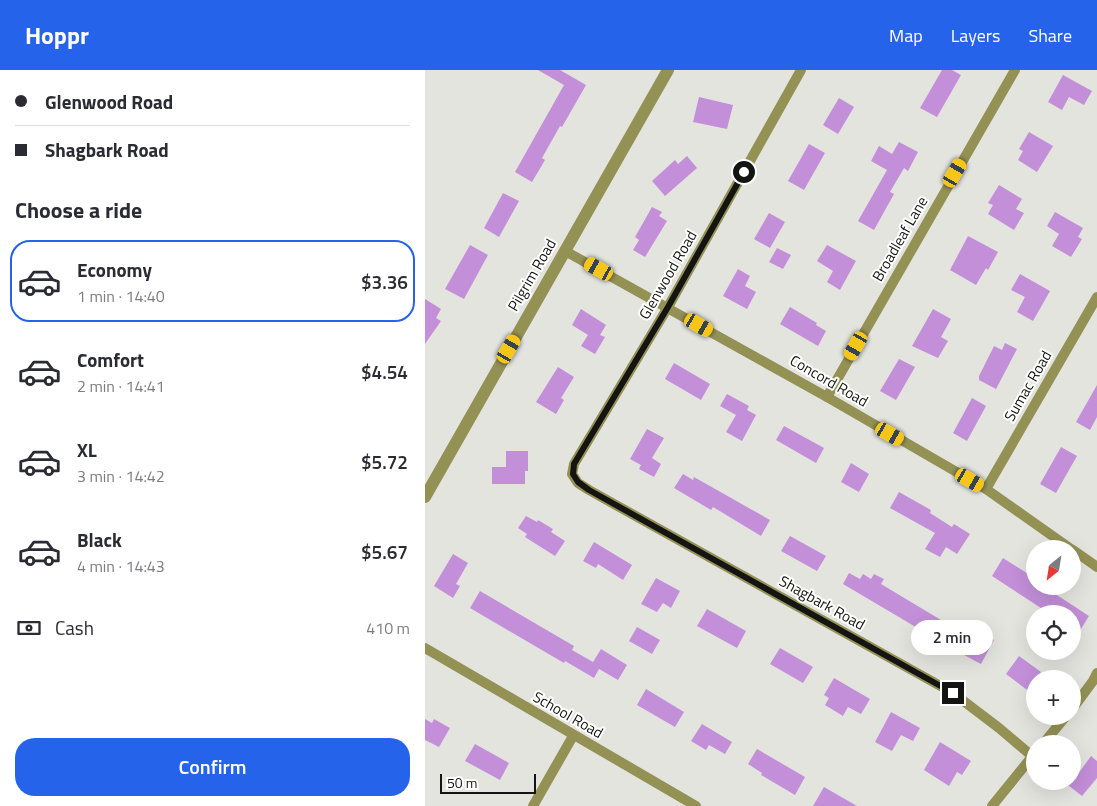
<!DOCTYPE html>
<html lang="en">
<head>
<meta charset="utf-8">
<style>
	:root { --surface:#fff; --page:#f7f7f7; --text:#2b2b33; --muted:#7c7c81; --line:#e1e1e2; --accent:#2563eb }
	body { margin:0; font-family:"Titillium Web",sans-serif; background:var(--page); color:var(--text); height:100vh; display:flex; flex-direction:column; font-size:19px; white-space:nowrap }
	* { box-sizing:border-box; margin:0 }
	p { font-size:16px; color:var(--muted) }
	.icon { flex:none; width:28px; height:28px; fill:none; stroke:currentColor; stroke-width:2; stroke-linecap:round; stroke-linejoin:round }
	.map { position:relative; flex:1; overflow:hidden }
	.drawer { display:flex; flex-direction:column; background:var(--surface); width:425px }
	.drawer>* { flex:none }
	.banner { display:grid; align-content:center; height:110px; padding:0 15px; background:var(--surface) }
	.needle { width:32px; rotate:210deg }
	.controls { position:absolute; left:601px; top:470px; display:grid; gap:10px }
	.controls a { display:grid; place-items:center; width:55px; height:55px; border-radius:50%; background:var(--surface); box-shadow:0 5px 20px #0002; font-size:25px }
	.scale { position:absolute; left:15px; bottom:12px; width:96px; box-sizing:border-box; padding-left:5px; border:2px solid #141413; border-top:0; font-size:14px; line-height:18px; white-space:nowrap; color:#141413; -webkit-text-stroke:4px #fffffe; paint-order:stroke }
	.end { position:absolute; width:22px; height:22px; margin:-11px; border:6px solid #141413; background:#fff; box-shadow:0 0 0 2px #fff }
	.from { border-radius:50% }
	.bubble { position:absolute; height:35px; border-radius:18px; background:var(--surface); box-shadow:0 5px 20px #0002; font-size:16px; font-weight:600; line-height:35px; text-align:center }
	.car { position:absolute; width:15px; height:30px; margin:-15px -8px; border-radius:6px; box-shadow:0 0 4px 1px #0007; background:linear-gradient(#f5c518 24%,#345 0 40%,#f5c518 0 76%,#345 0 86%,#f5c518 0) }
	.banner b { display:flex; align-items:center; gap:18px; height:48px; font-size:19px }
	.banner b+b { border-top:1px solid var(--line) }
	.banner i { width:12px; height:12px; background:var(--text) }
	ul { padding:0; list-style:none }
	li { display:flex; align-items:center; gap:15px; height:82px; margin:0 10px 8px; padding:0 5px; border:2px solid transparent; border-radius:20px }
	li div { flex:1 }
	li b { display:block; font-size:19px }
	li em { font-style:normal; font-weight:600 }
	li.active { border-color:var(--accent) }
	li>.icon { width:45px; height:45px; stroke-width:1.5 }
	h2 { padding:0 15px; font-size:22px; line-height:60px }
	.pay { display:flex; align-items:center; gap:12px; height:55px; padding:0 15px; font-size:19px }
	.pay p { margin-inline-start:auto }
	.button { display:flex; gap:10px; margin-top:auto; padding:10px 15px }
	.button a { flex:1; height:58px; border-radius:20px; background:var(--accent); color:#fff; font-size:20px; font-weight:600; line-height:58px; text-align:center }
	header { display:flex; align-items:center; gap:30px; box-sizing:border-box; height:70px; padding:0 25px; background:var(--accent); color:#fff }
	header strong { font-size:24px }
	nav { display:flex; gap:28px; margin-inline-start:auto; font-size:18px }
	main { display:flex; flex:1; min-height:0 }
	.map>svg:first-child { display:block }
	.building { fill:#c38fd9 }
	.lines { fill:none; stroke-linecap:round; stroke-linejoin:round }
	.minor { stroke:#949155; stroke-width:10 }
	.tertiary { stroke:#949155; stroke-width:12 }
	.route { stroke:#141413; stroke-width:6 }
	.labels { text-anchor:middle; stroke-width:4; stroke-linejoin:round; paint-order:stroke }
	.street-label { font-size:15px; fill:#141413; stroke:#fffffe }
</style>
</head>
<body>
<header>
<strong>Hoppr</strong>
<nav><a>Map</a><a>Layers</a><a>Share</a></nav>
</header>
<main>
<section class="drawer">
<div class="banner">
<b><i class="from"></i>Glenwood Road</b>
<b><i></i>Shagbark Road</b>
</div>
<h2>Choose a ride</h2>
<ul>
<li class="active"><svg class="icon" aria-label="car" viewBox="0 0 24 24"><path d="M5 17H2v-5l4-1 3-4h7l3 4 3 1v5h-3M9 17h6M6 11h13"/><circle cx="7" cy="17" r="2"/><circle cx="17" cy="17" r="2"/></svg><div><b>Economy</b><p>1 min · 14:40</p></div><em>$3.36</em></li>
<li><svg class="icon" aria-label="car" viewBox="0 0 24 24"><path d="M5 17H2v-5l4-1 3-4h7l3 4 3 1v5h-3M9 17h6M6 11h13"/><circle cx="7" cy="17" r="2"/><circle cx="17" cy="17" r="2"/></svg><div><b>Comfort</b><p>2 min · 14:41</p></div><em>$4.54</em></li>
<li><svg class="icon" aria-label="car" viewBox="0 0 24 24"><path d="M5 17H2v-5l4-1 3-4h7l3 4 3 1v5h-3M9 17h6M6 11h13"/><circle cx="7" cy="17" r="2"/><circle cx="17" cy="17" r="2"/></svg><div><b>XL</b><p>3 min · 14:42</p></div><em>$5.72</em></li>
<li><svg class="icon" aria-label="car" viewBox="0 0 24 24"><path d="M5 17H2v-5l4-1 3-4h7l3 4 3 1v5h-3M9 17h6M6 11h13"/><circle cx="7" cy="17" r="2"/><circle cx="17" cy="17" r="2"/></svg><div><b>Black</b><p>4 min · 14:43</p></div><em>$5.67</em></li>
</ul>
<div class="pay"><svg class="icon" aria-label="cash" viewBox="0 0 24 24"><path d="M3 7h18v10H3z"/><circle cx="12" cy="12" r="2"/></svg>Cash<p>410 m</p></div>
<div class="button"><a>Confirm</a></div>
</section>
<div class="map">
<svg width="672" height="736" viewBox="0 0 672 736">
	<rect width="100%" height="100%" fill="#e4e4df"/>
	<g class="building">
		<polygon points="113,0 135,0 161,15 137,57 135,56 117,88 120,90 107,112 90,102 139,15"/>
		<polygon points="517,0 527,0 536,5 512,47 495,38"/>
		<polygon points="638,5 667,21 659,35 644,27 637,40 623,32"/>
		<polygon points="274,27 308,35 302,59 268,52"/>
		<polygon points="414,28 429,37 413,64 398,55"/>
		<polygon points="604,62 628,76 612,102 593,90 598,81 594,79"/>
		<polygon points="474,72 493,82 483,101 479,98 465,122 469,124 449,160 433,151 462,100 446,91 454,76 467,84"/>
		<polygon points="384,74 400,83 379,120 363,111"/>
		<polygon points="262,86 272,98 240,126 227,111 250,90 253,94"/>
		<polygon points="574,115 597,129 591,139 599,143 589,160 563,144 568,135 563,133"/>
		<polygon points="78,123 94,131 74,167 59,158"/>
		<polygon points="227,137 237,142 234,146 242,151 220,187 208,180 214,170 210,167"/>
		<polygon points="630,142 658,158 653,167 657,169 646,187 627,176 634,164 622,156"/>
		<polygon points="344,143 360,152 345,178 329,169"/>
		<polygon points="543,166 573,182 563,200 561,198 551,215 525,200"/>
		<polygon points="45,175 63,185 39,229 20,219"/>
		<polygon points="402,175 431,191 415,220 402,212 408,201 392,191"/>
		<polygon points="352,178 366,185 358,199 344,192"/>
		<polygon points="313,199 325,206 320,216 331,222 322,239 298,226"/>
		<polygon points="595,204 625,221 608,251 592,242 600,227 586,220"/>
		<polygon points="0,229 16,239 11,248 16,251 0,274"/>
		<polygon points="365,237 392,253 391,255 401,261 393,276 355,254"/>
		<polygon points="156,239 181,255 175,265 180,267 170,284 156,276 163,265 147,255"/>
		<polygon points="508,239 526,249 516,267 523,271 513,288 487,276"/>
		<polygon points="580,273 592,279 571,319 554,310 554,306 569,276 577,280"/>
		<polygon points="474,289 490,297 471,330 455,321"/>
		<polygon points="249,293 285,314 276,330 240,309"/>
		<polygon points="133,297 149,307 136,328 139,330 131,344 111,332"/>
		<polygon points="672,315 672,347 665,360 651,352"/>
		<polygon points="302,324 324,336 322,340 331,345 317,371 301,362 311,345 295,336"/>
		<polygon points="547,328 561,336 542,371 528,363"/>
		<polygon points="359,356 399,378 391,393 351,370"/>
		<polygon points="222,359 239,368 227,388 236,394 229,407 214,399 216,395 205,389"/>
		<polygon points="636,377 652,386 631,423 615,414"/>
		<polygon points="81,381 103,381 103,401 100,401 100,414 67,414 67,397 81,397"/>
		<polygon points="426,393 444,404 434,422 416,412"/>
		<polygon points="258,404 268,410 269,407 345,450 336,466 288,437 286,440 249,418"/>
		<polygon points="474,422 506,440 505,443 527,457 529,454 545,464 532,484 521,477 515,487 500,479 510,463 465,438"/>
		<polygon points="101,446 112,452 113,450 128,459 126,462 140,471 130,486 100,467 102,464 93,458"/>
		<polygon points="365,466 401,486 392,501 356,481"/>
		<polygon points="169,472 207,495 198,510 173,494 171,498 158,491"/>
		<polygon points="28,484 43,493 31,514 35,516 28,528 9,516"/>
		<polygon points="578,488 610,508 610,516 618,516 664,546 654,562 648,558 648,544 625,544 567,506"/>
		<polygon points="424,503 435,509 438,504 446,509 449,504 459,509 456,514 516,550 506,566 418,514"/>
		<polygon points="231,508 255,521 246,538 238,533 232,542 216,534"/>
		<polygon points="55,521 149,576 147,580 168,592 176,579 202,595 193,610 174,599 169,608 140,591 139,593 45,538"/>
		<polygon points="282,539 321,561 312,578 272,556"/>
		<polygon points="212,557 235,570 227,584 204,571"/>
		<polygon points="552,560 569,570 556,594 524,577 532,562 547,570"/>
		<polygon points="355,578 388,597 378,613 345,594"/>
		<polygon points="594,586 616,602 610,609 610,626 581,604"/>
		<polygon points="409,608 445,629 436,644 423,637 418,646 400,635 404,628 399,625"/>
		<polygon points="221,619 259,642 250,657 212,635"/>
		<polygon points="466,642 495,658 488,671 476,665 467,681 450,672"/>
		<polygon points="0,649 7,653 9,649 25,658 14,677 0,670"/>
		<polygon points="277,654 307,672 300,684 284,675 281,680 266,671"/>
		<polygon points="515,672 546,691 537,705 532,702 524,716 499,700"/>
		<polygon points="50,674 84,693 75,710 40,691"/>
		<polygon points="332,679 380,707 370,725 336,705 337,703 323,694"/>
		<polygon points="666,686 672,691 672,708 657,726 643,715 648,711"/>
		<polygon points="399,717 432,736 388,736"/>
	</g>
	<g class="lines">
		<g class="minor">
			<polyline points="376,0 243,237 149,394 147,404 153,413 164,420 528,623 574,658 607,686"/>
			<polyline points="140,181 402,327 561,419 646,479"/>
			<polyline points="402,327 590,0"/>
			<polyline points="561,419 672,227"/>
			<polyline points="648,480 672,497"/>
			<polyline points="0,578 271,736"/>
			<polyline points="648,638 668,611 672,603"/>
			<polyline points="618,674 641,646"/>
			<polyline points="108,736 148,666"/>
			<polyline points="567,736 610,683"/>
		</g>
		<polyline class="tertiary" points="0,427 243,0"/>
	</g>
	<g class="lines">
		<polyline class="route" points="319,102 243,237 149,394 148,404 153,412 164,420 528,623"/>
	</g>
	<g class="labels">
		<g class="street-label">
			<text transform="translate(475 169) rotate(-60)" y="5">Broadleaf Lane</text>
			<text transform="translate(107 205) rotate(-60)" y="5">Pilgrim Road</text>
			<text transform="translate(243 205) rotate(-60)" y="5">Glenwood Road</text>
			<text transform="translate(404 311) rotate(30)" y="5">Concord Road</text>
			<text transform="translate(603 316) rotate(-60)" y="5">Sumac Road</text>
			<text transform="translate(397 533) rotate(29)" y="5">Shagbark Road</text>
			<text transform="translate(143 645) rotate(30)" y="5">School Road</text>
		</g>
	</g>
</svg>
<div class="controls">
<a><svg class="needle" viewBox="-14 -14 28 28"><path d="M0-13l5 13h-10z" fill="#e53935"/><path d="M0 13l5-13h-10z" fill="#7c7c81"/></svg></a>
<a><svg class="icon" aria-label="locate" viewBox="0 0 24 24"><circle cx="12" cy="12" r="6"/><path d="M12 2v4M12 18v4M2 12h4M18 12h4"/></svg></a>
<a>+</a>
<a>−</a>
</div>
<div class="scale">50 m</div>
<i class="end from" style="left:319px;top:102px"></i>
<i class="end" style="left:528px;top:623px"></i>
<div class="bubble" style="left:486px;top:550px;width:82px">2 min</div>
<i class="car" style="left:530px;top:103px;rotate:30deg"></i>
<i class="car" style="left:174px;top:199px;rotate:299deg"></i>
<i class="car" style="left:274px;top:255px;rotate:120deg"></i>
<i class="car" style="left:431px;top:276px;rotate:210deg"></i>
<i class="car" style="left:84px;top:279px;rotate:30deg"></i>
<i class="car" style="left:465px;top:364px;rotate:120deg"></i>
<i class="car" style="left:545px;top:410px;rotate:120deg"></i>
</div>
</main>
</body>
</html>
